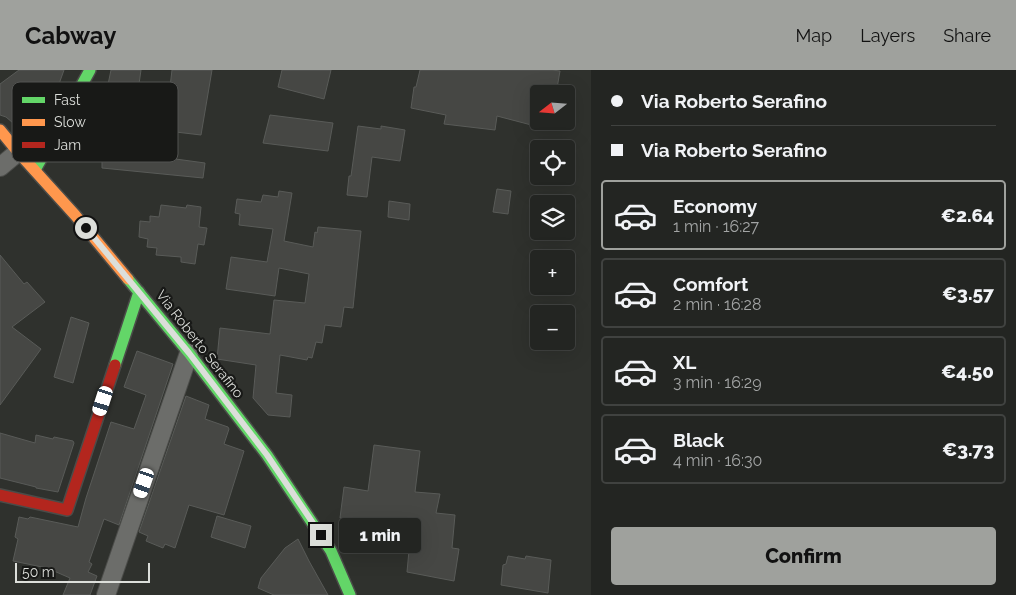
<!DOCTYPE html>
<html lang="en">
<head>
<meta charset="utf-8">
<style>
	:root { --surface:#232522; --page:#2f312f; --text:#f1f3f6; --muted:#a3a5a5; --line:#404240; --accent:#9fa19d }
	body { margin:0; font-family:Raleway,sans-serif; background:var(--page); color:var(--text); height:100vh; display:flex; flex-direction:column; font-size:19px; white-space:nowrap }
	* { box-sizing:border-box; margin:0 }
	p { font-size:16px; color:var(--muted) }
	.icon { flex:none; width:28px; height:28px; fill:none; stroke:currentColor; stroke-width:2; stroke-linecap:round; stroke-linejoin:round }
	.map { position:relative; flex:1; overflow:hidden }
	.sheet { display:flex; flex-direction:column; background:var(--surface); width:425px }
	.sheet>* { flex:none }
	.guide { display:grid; align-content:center; height:110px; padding:0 20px; background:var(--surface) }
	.needle { width:32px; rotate:253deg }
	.fabs { position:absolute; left:530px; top:15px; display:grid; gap:10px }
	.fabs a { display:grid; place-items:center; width:45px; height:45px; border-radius:5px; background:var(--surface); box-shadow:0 5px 20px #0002,0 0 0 1px var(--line); font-size:25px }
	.scale { position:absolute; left:15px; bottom:12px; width:135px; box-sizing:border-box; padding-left:5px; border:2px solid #dcdeda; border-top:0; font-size:14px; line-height:18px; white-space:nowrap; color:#dcdeda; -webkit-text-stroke:4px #181917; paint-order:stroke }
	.end { position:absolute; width:22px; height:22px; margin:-11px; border:6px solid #dcdeda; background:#111; box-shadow:0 0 0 2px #111 }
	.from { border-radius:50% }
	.bubble { position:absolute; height:35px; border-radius:5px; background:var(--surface); box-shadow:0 5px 20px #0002,0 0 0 1px var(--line); font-size:16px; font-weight:800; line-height:35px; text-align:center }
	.car { position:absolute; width:15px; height:30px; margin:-15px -8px; border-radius:6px; box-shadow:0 0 4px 1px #0007; background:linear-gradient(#fff 24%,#345 0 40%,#fff 0 76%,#345 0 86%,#fff 0) }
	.guide b { display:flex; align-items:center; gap:18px; height:48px; font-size:19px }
	.guide b+b { border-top:1px solid var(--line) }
	.guide i { width:12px; height:12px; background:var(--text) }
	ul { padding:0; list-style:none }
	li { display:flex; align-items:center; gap:15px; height:70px; margin:0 10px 8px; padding:0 10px; border:2px solid var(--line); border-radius:5px }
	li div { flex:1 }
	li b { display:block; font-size:19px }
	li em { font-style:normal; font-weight:800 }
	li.on { border-color:var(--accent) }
	li>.icon { width:45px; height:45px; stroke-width:1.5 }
	.button { display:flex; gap:10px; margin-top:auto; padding:10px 20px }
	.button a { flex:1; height:58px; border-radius:5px; background:var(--accent); color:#111; font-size:20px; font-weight:800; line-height:58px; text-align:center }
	header { display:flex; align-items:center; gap:30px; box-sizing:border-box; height:70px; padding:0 25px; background:var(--accent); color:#111 }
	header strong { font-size:24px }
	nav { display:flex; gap:28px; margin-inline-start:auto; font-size:18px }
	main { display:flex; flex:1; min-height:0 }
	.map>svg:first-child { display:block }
	.building { fill:#464744; stroke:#595b58 }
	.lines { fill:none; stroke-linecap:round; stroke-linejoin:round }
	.street-casing { stroke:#4b4c49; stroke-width:20 }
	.fast-casing { stroke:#4b4c49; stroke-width:14 }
	.slow-casing { stroke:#4b4c49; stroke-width:14 }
	.jam-casing { stroke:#4b4c49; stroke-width:14 }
	.street { stroke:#6c6d6a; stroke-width:18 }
	.fast { stroke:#63d668; stroke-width:11 }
	.slow { stroke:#ff974d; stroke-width:11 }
	.jam { stroke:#b3261e; stroke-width:11 }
	.route { stroke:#dcdeda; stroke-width:6 }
	.labels { text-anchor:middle; stroke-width:4.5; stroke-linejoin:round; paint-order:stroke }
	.street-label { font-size:14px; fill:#dcdeda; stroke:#181917 }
	.key { fill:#181917; stroke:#535452; stroke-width:1 }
	.key-label { font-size:14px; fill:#dcdeda }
</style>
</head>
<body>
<header>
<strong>Cabway</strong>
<nav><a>Map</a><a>Layers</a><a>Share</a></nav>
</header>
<main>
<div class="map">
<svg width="591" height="525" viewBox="0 0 591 525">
	<rect width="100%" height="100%" fill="#2f312d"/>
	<g class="building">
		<polygon points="19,0 64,0 55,25 37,46 20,57 15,51 13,53 6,47 0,45 0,14"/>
		<polygon points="111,0 141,0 139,14 170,17 172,0 212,0 201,65 100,53"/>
		<polygon points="282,0 331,0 324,29 278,17"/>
		<polygon points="420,0 552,0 560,1 556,24 539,24 539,57 497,46 495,60 444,54 446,45 411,38 414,17 416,17"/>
		<polygon points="270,45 333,53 328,81 263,73"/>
		<polygon points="358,56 381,59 381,56 405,60 400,91 372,87 367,127 347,125 349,106 351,106"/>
		<polygon points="102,79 205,93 203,108 102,98"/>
		<polygon points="497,119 511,121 508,144 493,142"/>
		<polygon points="279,121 292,123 284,171 313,177 315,162 317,163 318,157 361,161 353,238 344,237 341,257 325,255 322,273 316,272 312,288 308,287 307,290 280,285 276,323 292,325 290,347 268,345 253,328 256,295 217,289 220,258 270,264 274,230 305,233 309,204 279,198 275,226 226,219 231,187 267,192 273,159 239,155 240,144 235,143 237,129 261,132 263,125 278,127"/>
		<polygon points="389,131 410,134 409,150 388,147"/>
		<polygon points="161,135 186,138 187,135 201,137 199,157 207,158 204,175 198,174 195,194 181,192 181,187 156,185 157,178 147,177 148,169 139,167 140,151 150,152 150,146 159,147"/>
		<polygon points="0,185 24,214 27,212 45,232 12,257 41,279 0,335"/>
		<polygon points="71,247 89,253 73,313 54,307"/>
		<polygon points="137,281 173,294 119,455 104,449 89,492 92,494 88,502 97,506 90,525 63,525 70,508 47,498 13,491 18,469 15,467 19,447 28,449 30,447 78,457 86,428 111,352 134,359 146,325 124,317"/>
		<polygon points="186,326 209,335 205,349 228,357 229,359 224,374 244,381 224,445 189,435 175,478 165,474 163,478 146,471 148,466 139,462"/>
		<polygon points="0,363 35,373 36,365 53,369 54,367 73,371 74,373 58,422 36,418 36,417 0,408"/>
		<polygon points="374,375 420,381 415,422 440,424 436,443 455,445 452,478 459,479 454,511 407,502 411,459 340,448 344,417 368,421"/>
		<polygon points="217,446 251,456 245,478 211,467"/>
		<polygon points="298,469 309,491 328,525 274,525 258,518 261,508 285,478"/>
		<polygon points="508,486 525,489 526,486 551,490 548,523 501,515 503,495 506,494"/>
	</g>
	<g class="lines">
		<defs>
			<g id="street">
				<polyline points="0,97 18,82"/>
				<polyline points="106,525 189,283"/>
			</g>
			<g id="fast">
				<polyline points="35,100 90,0"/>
				<polyline points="128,209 189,283 267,385 331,481 350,525"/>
				<polyline points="115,295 139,222"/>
			</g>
			<polyline id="slow" points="0,60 18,82 75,145 128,209"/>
			<polyline id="jam" points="0,425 67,440 115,295"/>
		</defs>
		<use href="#street" class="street-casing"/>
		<use href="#fast" class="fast-casing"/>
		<use href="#slow" class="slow-casing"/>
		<use href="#jam" class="jam-casing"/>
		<use href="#street" class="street"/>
		<use href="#fast" class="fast"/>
		<use href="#slow" class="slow"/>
		<use href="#jam" class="jam"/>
	</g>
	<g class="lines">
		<polyline class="route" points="86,158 189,283 267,385 321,465"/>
	</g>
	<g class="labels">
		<g class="street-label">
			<text transform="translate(200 274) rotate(52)" y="5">Via Roberto Serafino</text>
		</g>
	</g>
	<rect x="12" y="12" width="166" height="80" rx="8" class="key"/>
	<rect x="22" y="27" width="23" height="6" fill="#63d668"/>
	<rect x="22" y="49" width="23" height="7" fill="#ff974d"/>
	<rect x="22" y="72" width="23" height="6" fill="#b3261e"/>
	<g class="key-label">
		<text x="54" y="35">Fast</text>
		<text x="54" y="57">Slow</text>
		<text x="54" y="80">Jam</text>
	</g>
</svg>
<div class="fabs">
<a><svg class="needle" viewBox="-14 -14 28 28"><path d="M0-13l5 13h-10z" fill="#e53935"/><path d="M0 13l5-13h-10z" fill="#a3a5a5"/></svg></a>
<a><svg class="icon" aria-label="locate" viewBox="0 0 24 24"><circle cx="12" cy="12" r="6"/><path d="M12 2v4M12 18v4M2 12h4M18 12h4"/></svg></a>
<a><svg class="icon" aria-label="layers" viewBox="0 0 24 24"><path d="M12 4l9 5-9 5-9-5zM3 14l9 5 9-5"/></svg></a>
<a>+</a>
<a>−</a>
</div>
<div class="scale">50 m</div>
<i class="end from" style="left:86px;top:158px"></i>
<i class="end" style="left:321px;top:465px"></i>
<div class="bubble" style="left:339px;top:448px;width:82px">1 min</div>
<i class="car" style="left:103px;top:331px;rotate:198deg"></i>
<i class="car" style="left:144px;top:413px;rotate:199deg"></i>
</div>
<section class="sheet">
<div class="guide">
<b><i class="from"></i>Via Roberto Serafino</b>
<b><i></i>Via Roberto Serafino</b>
</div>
<ul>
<li class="on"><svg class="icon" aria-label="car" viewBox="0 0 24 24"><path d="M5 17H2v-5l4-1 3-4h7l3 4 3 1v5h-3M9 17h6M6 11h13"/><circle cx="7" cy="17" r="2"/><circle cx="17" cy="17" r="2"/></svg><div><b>Economy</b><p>1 min · 16:27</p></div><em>€2.64</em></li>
<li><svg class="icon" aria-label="car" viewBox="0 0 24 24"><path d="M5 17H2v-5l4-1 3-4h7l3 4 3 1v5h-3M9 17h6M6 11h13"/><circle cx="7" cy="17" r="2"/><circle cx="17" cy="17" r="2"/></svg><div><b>Comfort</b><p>2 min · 16:28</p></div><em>€3.57</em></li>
<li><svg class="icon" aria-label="car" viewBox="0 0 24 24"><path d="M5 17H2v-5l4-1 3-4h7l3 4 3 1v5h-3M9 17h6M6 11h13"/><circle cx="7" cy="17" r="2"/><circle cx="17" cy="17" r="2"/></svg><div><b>XL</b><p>3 min · 16:29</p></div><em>€4.50</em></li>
<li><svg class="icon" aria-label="car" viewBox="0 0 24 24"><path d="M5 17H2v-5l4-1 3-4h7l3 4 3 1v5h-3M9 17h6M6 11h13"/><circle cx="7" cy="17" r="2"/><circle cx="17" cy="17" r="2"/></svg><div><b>Black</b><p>4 min · 16:30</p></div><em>€3.73</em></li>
</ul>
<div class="button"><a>Confirm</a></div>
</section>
</main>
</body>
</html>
